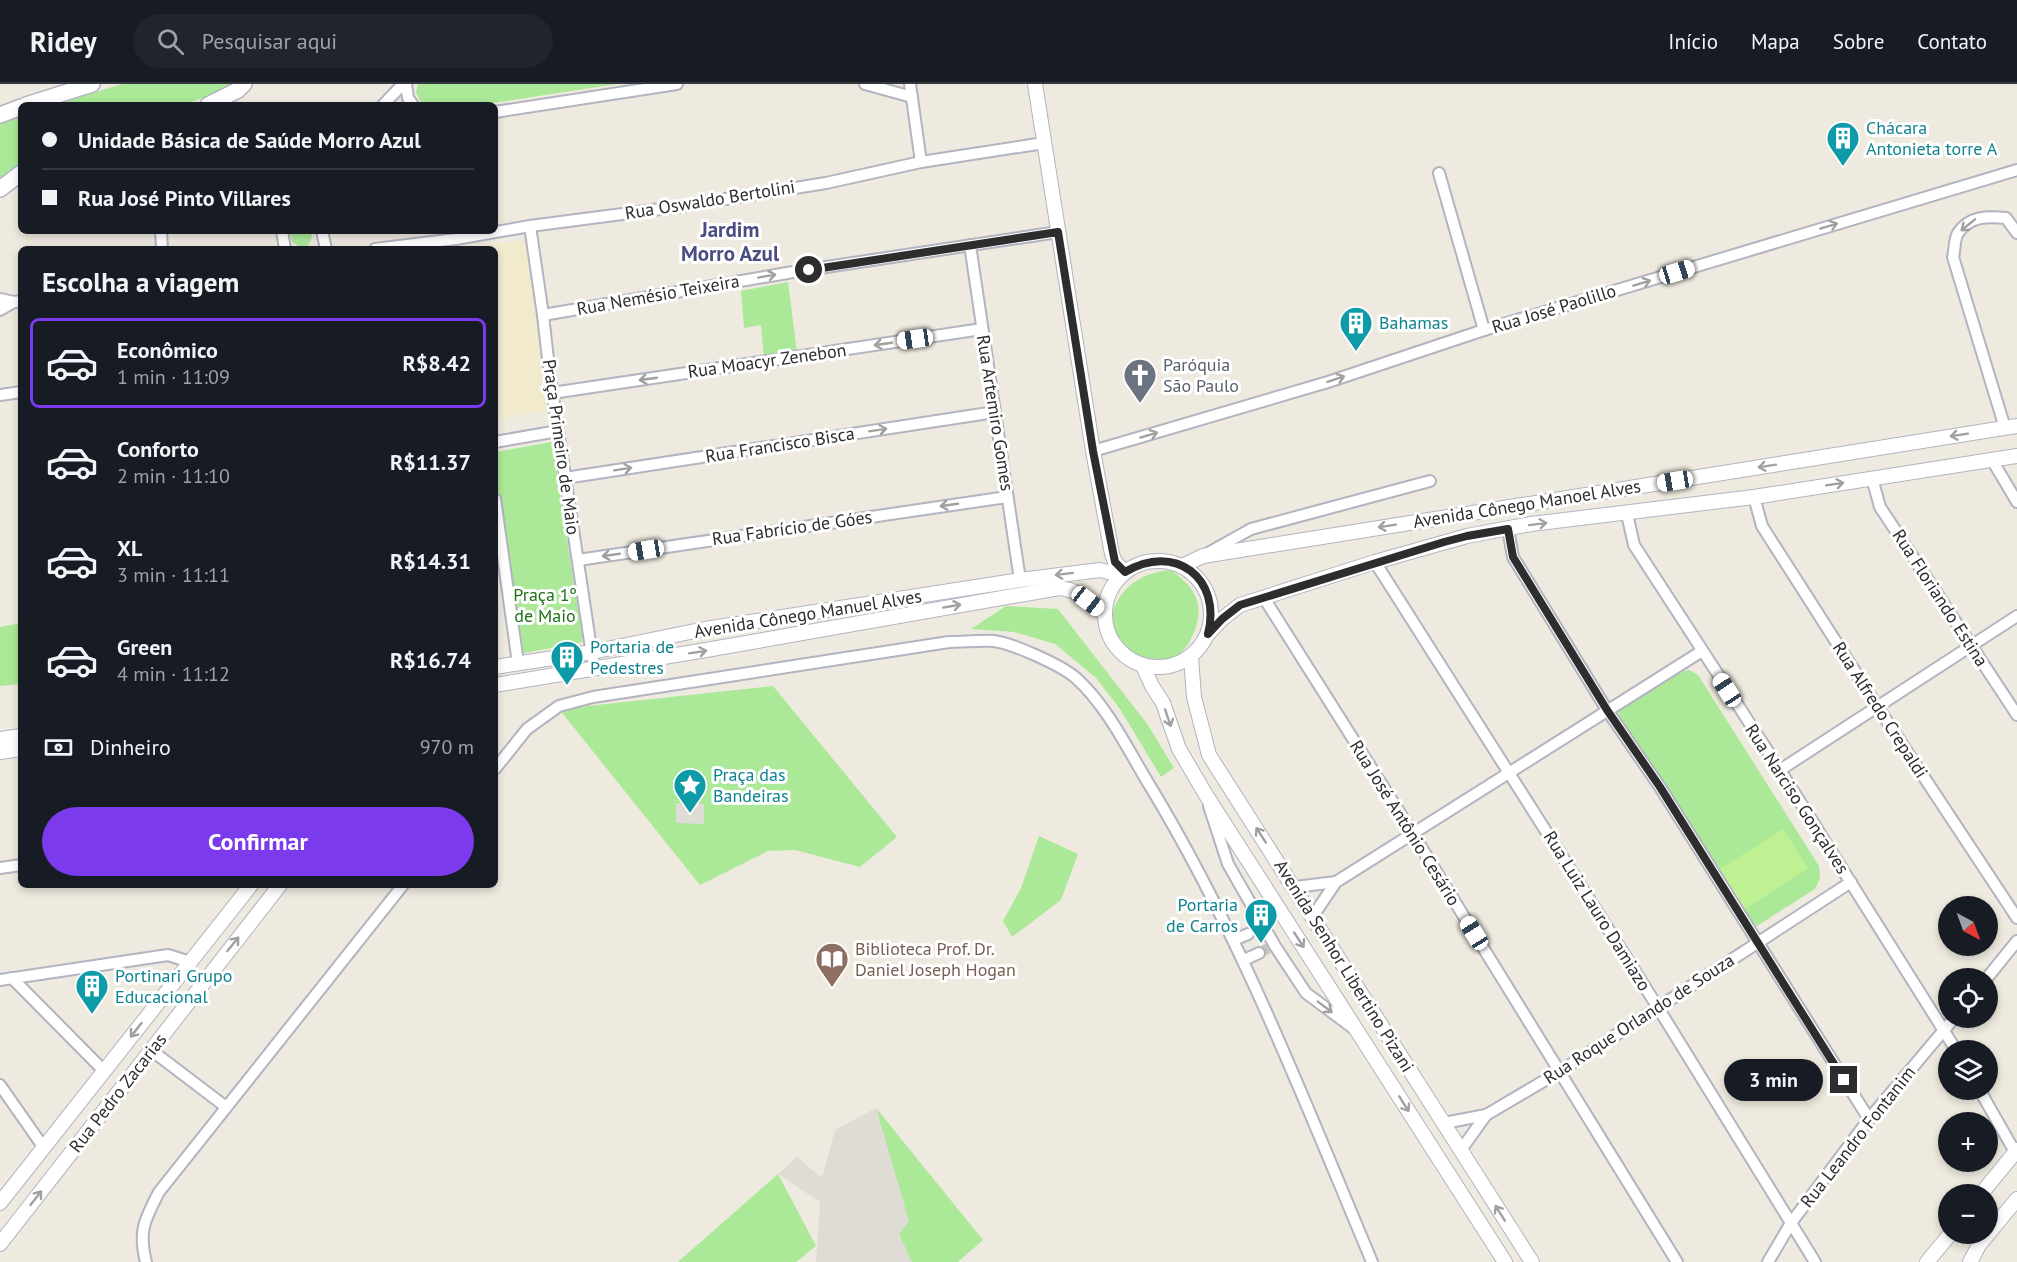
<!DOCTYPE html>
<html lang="pt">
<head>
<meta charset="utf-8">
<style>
	:root { --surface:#171b24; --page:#20242c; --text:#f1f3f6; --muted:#9ea1a6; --line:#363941; --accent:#7c3aed }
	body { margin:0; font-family:"PT Sans",sans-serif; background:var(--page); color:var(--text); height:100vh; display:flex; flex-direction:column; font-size:22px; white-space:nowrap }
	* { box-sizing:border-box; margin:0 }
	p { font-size:20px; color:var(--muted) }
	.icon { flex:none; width:33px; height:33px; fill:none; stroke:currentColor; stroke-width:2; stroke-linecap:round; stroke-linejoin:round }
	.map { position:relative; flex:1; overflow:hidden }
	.details { position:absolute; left:18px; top:162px; width:480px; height:642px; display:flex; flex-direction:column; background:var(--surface); border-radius:9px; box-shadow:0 3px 9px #0003 }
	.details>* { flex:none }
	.guide { position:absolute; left:18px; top:18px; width:480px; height:132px; border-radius:9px; box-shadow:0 3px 9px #0003; display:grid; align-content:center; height:132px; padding:0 24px; background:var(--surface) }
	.needle { width:39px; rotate:139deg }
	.controls { position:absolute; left:1938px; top:812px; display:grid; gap:12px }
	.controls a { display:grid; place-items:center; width:60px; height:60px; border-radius:50%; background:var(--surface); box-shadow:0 3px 9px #0003; font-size:30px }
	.end { position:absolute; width:27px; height:27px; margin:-14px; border:8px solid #2d2d2d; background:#fff; box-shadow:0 0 0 3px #fff }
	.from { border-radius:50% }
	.bubble { position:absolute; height:42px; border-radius:21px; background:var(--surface); box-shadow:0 3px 9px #0003; font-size:20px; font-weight:800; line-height:42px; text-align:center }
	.car { position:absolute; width:18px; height:36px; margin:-18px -9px; border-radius:8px; box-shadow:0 0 4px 2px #0007; background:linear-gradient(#fff 24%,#345 0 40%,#fff 0 76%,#345 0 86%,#fff 0) }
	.guide b { display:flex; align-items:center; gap:21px; height:57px; font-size:22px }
	.guide b+b { border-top:2px solid var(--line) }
	.guide i { width:15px; height:15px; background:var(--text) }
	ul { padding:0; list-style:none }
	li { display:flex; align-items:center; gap:18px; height:90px; margin:0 12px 9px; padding:0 12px; border:3px solid transparent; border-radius:9px }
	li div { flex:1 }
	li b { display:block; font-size:22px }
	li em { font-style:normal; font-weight:800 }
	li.active { border-color:var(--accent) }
	li>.icon { width:54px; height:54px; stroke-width:1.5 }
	h2 { padding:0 24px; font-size:27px; line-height:72px }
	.pay { display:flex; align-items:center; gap:15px; height:66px; padding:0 24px; font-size:22px }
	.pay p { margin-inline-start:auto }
	.action { display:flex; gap:12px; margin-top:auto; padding:12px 24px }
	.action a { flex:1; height:69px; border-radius:36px; background:var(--accent); color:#fff; font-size:24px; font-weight:800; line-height:69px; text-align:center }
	header { display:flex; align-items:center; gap:36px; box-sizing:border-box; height:84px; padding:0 30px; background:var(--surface); border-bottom:2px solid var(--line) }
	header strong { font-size:28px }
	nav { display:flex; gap:33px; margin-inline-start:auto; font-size:21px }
	.search { width:420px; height:54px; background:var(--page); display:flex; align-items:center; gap:15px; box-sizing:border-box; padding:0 21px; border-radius:33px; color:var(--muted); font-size:22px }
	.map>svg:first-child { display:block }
	.education { fill:#f1eacd }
	.green { fill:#abe998 }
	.pitch { fill:#bff193 }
	.plaza { fill:#dfdcd6 }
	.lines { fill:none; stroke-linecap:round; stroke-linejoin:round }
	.minor-tunnel { stroke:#c8c4bb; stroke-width:10; stroke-dasharray:10 5; stroke-linecap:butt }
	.minor-casing { stroke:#b3b3c1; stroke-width:14 }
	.tertiary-casing { stroke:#b3b3c1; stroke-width:16 }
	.secondary-casing { stroke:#b3b3c1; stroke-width:18 }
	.minor { stroke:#fff; stroke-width:10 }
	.tertiary { stroke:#fff; stroke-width:14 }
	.secondary { stroke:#fff; stroke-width:15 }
	.oneway { stroke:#a0a0a0 }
	.route { stroke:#2d2d2d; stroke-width:8 }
	.labels { text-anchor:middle; stroke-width:6; stroke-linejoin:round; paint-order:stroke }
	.culture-label { font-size:18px; fill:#0d838f; stroke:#fff; text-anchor:start }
	.street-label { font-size:18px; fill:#2d2d2d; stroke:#fff }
	.worship-label { font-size:18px; fill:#5b616d; stroke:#fff; text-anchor:start }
	.park-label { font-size:18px; fill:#1e7116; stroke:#fff }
	.education-label { font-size:18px; fill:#785e54; stroke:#fff; text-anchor:start }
	.quarter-label { font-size:21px; font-weight:bold; fill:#494d82; stroke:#fff }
</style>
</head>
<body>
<header>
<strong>Ridey</strong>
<div class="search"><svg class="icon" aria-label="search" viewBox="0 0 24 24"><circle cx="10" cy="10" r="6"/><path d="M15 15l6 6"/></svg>Pesquisar aqui</div>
<nav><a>Início</a><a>Mapa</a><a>Sobre</a><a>Contato</a></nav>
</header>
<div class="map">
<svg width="2017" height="1178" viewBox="0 0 2017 1178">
	<rect width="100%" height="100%" fill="#efeadf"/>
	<polygon class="education" points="526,156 548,326 495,335 495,165 467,165 467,163"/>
	<g class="green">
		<polygon points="122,0 233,0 217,9 183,21 54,21"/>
		<polygon points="418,0 617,0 480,21 422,21 416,8"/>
		<polygon points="21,31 21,80 0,96 0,39"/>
		<polygon points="290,147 311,147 312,153 308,162 300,163 292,158"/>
		<polygon points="788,198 797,268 764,274 761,241 744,244 741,207"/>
		<polygon points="552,358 583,558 519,570 495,401 495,368"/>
		<path d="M1171,486C1190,500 1203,514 1197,539C1175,619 1086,568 1118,516C1130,496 1149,488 1171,486Z"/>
		<polygon points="1006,522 1058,525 1148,641 1174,684 1161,693 1120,625 1096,594 1055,560 1014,548 971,545"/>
		<polygon points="21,539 21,600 0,602 0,543"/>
		<polygon points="1689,586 1698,591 1819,782 1820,795 1815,805 1757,842 1747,835 1619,633 1619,627 1624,623 1681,588"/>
		<polygon points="773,602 897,753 860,783 795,766 768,767 700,801 559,625"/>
		<polygon points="1039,752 1078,770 1061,816 1012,853 1003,837 1021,804"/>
		<polygon points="876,1024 983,1156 958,1178 910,1178 899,1150"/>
		<polygon points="778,1090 816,1162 796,1178 678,1178"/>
	</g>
	<polygon class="pitch" points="1783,745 1808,784 1742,827 1717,787"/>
	<g class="plaza">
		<polygon points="676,719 704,720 704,740 676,739"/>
		<polygon points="876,1024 909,1137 899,1150 912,1178 816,1178 820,1118 778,1090 797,1073 822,1094 835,1046"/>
	</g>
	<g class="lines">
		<g class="minor-tunnel">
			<polyline points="1248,850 1261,844"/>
			<polyline points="1259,869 1271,863"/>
		</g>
		<defs>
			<g id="minor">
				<polyline points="406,0 408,14 413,21"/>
				<polyline points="865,0 912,13"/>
				<polyline points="910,0 921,78"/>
				<polyline points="383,21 403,0"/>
				<polyline points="495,28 677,0"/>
				<polyline points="1439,89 1484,246"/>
				<polyline points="530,142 543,231 550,293 594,584"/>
				<polyline points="161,147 162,165"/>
				<polyline points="282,147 285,165"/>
				<polyline points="322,147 326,165"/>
				<polyline points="970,161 1020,496"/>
				<polyline points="375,165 456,155 530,142 676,123 826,99 921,78 1044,59"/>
				<polyline points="0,215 14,218 21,217"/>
				<polyline points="0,226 14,218"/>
				<polyline points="543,231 793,188 1058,148"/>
				<polyline points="552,309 982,245"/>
				<polyline points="0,311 21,308"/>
				<path d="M2005,344L1953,173C1955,166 1954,155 1958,149C1969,132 1988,132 2006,134L2017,149"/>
				<polyline points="495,358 558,347"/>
				<polyline points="1093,367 1328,298 1484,246 2017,86"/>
				<polyline points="1992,376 2017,418"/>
				<polyline points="565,394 995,328"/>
				<polyline points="1872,394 1880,423 2017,631"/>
				<polyline points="1754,413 1762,442 1877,622 2017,834"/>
				<polyline points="495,415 518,579"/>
				<polyline points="1627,430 1634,461 1780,686 1956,966"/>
				<polyline points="1508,445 1513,473 1607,626 1660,703 1869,1035"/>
				<polyline points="1208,469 1251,445 1430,397"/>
				<polyline points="578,476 1007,413"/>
				<polyline points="1375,478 1657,922 1815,1178"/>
				<polyline points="1264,514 1413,750 1677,1178"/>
				<path d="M495,685L527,645L559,622L593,613L949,558C963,558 980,556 994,557C1014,560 1061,581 1076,594C1108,623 1128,666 1150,702C1241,852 1304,1016 1372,1178"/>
				<polyline points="1780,686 2017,532"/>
				<polyline points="1209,722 1228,780 1275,862 1306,909 1353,944"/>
				<polyline points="0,784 21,781"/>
				<polyline points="1295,803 1336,798"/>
				<polyline points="1313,832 1336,798 1702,567"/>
				<polyline points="1234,856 1248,850"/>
				<polyline points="1244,876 1259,869"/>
				<polyline points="12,894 104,987"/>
				<polyline points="1987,894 2017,857"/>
				<polyline points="0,896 168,871 190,878"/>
				<polyline points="151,966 226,1023"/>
				<polyline points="0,1001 44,1064"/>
				<polyline points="1979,1005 2015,1068"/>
				<polyline points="1444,1039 1486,1031 1559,988 1851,798"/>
				<polyline points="1461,1066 1486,1031"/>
				<path d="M146,1178C138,1147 145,1135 159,1108L403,801"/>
				<polyline points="1768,1178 1791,1139 1869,1035 1955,933"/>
			</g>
			<g id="tertiary">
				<polyline points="1035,0 1093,367 1112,470 1115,478 1125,488"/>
				<circle cx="1158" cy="530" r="53"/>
				<polyline points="1182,482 1203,472 2017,342"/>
				<polyline points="1208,550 1222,535 1240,521 1375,478 1467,452 1531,440 1754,413 2017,372"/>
				<polyline points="1191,573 1194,613 1209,671 1532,1178"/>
				<polyline points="1143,582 1152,602 1163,619 1179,665 1206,711 1505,1178"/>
				<polyline points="495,583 592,568 705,545 1020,496 1100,486 1121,491"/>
				<path d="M495,601L706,566L1059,504C1080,506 1088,517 1105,530"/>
				<polyline points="0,655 21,652"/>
				<polyline points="0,668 21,665"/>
				<polyline points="1981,1110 2017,1066"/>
				<polyline points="0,1119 251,801"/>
				<polyline points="0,1160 280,801"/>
				<polyline points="1927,1178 1951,1149"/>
				<polyline points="1970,1178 1979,1161 2017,1115"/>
			</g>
			<g id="secondary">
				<polyline points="26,21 92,0"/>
				<polyline points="208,21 238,6 244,0"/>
				<polyline points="0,31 21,23"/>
				<polyline points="0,105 21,89"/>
			</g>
		</defs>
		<use href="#minor" class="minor-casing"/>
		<use href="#tertiary" class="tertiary-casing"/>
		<use href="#secondary" class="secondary-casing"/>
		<use href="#minor" class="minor"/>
		<use href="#tertiary" class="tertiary"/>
		<use href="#secondary" class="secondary"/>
	</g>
	<defs><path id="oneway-shaft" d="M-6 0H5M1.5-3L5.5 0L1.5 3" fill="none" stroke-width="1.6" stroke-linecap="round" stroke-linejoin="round" transform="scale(1.5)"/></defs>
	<g class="oneway">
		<use href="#oneway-shaft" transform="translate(1968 141) rotate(141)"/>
		<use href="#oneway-shaft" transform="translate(1829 142) rotate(-17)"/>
		<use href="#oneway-shaft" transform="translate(767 192) rotate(-10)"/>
		<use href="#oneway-shaft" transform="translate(1642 199) rotate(-17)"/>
		<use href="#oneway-shaft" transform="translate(883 260) rotate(172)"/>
		<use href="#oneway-shaft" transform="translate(648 295) rotate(172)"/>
		<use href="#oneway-shaft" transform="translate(1336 295) rotate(-18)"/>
		<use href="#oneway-shaft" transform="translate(878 346) rotate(-9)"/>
		<use href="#oneway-shaft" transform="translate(1149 351) rotate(-17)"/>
		<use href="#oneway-shaft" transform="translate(1959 351) rotate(171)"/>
		<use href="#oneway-shaft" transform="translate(1767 382) rotate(171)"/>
		<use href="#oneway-shaft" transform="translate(623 385) rotate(-9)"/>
		<use href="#oneway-shaft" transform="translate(1835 400) rotate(-9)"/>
		<use href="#oneway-shaft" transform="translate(949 421) rotate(172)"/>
		<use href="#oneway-shaft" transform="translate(1538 440) rotate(-7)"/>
		<use href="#oneway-shaft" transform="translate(1387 442) rotate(171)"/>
		<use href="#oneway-shaft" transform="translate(611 471) rotate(172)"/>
		<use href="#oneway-shaft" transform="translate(1064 490) rotate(173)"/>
		<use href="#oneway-shaft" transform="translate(952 522) rotate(-10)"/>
		<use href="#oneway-shaft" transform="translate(698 568) rotate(-9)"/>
		<use href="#oneway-shaft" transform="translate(1168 634) rotate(71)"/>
		<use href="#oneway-shaft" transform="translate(1261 751) rotate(-123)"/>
		<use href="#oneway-shaft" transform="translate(1299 856) rotate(57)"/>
		<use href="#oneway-shaft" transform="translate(233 860) rotate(-51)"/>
		<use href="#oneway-shaft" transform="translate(1325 923) rotate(37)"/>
		<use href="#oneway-shaft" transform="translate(136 946) rotate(128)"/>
		<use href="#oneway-shaft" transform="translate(1404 1020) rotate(58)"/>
		<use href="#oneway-shaft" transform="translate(36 1114) rotate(-52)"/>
		<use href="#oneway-shaft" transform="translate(1500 1129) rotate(-122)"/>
	</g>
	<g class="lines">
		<path class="route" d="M809,186L1058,148L1093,367L1115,478L1125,488C1175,458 1222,494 1208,550L1222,535L1240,521L1444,458L1467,452L1508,445L1513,473L1607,626L1660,703L1844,996"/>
	</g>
	<defs>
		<symbol id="building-pin" viewBox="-11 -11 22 30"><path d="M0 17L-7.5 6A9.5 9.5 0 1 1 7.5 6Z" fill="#0f9aa8" stroke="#fff"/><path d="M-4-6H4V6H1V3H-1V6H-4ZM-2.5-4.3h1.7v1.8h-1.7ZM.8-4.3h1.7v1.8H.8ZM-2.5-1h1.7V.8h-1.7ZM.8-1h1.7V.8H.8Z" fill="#fff"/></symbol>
		<symbol id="church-pin" viewBox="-11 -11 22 30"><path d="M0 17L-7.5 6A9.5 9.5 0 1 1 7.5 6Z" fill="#6b7280" stroke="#fff"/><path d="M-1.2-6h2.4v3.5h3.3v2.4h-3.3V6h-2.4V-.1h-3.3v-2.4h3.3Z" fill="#fff"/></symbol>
		<symbol id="sight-pin" viewBox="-11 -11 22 30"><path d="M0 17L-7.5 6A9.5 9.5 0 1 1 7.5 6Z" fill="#0f9aa8" stroke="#fff"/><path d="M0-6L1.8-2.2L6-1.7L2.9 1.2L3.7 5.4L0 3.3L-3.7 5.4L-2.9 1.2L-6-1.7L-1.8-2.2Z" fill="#fff"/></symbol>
		<symbol id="library-pin" viewBox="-11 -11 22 30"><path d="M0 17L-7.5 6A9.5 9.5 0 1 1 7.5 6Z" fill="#8d6e63" stroke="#fff"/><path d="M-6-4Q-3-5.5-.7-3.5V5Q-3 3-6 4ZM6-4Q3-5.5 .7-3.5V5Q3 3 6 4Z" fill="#fff"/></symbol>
	</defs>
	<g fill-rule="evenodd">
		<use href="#building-pin" x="1824" y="35" width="38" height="52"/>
		<use href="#building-pin" x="1337" y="220" width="38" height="52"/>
		<use href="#church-pin" x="1121" y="272" width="38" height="52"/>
		<use href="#building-pin" x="548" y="554" width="38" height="52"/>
		<use href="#sight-pin" x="671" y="682" width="38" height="52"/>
		<use href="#building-pin" x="1242" y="812" width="38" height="52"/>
		<use href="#library-pin" x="813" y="856" width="38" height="52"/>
		<use href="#building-pin" x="73" y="883" width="38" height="52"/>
	</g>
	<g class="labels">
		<g class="culture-label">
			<text x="1866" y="50">Chácara<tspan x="1866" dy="21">Antonieta torre A</tspan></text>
			<text x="1379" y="245">Bahamas</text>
			<text x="590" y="569">Portaria de<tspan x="590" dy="21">Pedestres</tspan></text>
			<text x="713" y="697">Praça das<tspan x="713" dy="21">Bandeiras</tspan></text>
			<text x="1238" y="827" text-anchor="end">Portaria<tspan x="1238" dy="21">de Carros</tspan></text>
			<text x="115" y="898">Portinari Grupo<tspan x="115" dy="21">Educacional</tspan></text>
		</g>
		<g class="street-label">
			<text transform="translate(710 116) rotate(-9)" y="6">Rua Oswaldo Bertolini</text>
			<text transform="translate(658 211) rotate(-10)" y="6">Rua Nemésio Teixeira</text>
			<text transform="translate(1554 225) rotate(-17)" y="6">Rua José Paolillo</text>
			<text transform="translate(767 277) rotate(-8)" y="6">Rua Moacyr Zenebon</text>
			<text transform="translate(995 329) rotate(81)" y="6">Rua Artemiro Gomes</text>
			<text transform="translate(780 361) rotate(-9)" y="6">Rua Francisco Bisca</text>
			<text transform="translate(561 363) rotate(82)" y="6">Praça Primeiro de Maio</text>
			<text transform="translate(1527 420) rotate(-9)" y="6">Avenida Cônego Manoel Alves</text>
			<text transform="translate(792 444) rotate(-8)" y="6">Rua Fabrício de Góes</text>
			<text transform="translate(1940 514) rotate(57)" y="6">Rua Floriando Estina</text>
			<text transform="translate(808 530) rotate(-9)" y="6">Avenida Cônego Manuel Alves</text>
			<text transform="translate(1880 626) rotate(57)" y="6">Rua Alfredo Crepaldi</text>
			<text transform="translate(1797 715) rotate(57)" y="6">Rua Narciso Gonçalves</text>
			<text transform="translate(1405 739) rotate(58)" y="6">Rua José Antônio Cesário</text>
			<text transform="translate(1597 827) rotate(58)" y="6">Rua Luiz Lauro Damiazo</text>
			<text transform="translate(1344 882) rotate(58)" y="6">Avenida Senhor Libertino Pizani</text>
			<text transform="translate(1639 935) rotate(-33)" y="6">Rua Roque Orlando de Souza</text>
			<text transform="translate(118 1009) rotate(-52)" y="6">Rua Pedro Zacarias</text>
			<text transform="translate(1858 1053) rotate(-52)" y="6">Rua Leandro Fontanim</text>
		</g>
		<g class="worship-label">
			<text x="1163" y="287">Paróquia<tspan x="1163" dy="21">São Paulo</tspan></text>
		</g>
		<g class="park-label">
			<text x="545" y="517">Praça 1º<tspan x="545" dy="21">de Maio</tspan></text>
		</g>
		<g class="education-label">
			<text x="855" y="871">Biblioteca Prof. Dr.<tspan x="855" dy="21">Daniel Joseph Hogan</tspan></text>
		</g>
		<g class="quarter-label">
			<text x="730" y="153">Jardim<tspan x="730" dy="24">Morro Azul</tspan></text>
		</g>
	</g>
</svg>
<div class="controls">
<a><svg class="needle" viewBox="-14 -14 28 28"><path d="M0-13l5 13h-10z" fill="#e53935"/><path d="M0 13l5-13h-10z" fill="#9ea1a6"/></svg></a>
<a><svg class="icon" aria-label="locate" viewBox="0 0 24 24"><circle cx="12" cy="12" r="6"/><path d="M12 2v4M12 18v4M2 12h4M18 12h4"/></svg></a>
<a><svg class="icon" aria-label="layers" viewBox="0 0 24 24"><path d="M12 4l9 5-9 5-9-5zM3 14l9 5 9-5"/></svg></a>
<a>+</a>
<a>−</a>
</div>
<i class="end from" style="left:809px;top:186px"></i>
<i class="end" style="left:1844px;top:996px"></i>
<div class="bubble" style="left:1724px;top:975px;width:99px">3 min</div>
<i class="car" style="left:1677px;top:188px;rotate:73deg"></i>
<i class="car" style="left:915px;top:255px;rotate:262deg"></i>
<i class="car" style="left:1675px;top:397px;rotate:261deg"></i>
<i class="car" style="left:646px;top:466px;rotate:261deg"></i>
<i class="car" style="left:1088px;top:517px;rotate:128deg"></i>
<i class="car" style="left:1727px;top:606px;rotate:327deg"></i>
<i class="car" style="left:1474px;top:849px;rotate:328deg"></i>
<div class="guide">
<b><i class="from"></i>Unidade Básica de Saúde Morro Azul</b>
<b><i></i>Rua José Pinto Villares</b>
</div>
<section class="details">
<h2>Escolha a viagem</h2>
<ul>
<li class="active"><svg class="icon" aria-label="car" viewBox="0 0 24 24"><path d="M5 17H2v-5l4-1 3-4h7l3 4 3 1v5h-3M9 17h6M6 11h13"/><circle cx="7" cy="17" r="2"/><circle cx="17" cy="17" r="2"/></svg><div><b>Econômico</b><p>1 min · 11:09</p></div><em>R$8.42</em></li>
<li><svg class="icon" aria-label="car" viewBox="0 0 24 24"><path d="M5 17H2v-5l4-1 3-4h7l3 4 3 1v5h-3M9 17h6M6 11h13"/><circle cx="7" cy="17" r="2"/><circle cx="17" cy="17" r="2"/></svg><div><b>Conforto</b><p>2 min · 11:10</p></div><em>R$11.37</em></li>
<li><svg class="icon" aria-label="car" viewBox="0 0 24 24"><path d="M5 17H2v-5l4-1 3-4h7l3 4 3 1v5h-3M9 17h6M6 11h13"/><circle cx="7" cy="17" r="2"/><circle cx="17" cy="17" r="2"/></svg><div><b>XL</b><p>3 min · 11:11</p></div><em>R$14.31</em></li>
<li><svg class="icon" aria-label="car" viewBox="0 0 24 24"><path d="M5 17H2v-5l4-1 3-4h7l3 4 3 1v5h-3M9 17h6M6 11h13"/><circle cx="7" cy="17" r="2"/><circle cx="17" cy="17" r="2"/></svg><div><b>Green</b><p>4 min · 11:12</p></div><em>R$16.74</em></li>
</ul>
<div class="pay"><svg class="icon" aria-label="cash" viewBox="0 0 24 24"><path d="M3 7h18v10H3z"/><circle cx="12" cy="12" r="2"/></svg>Dinheiro<p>970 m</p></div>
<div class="action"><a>Confirmar</a></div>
</section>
</div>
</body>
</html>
